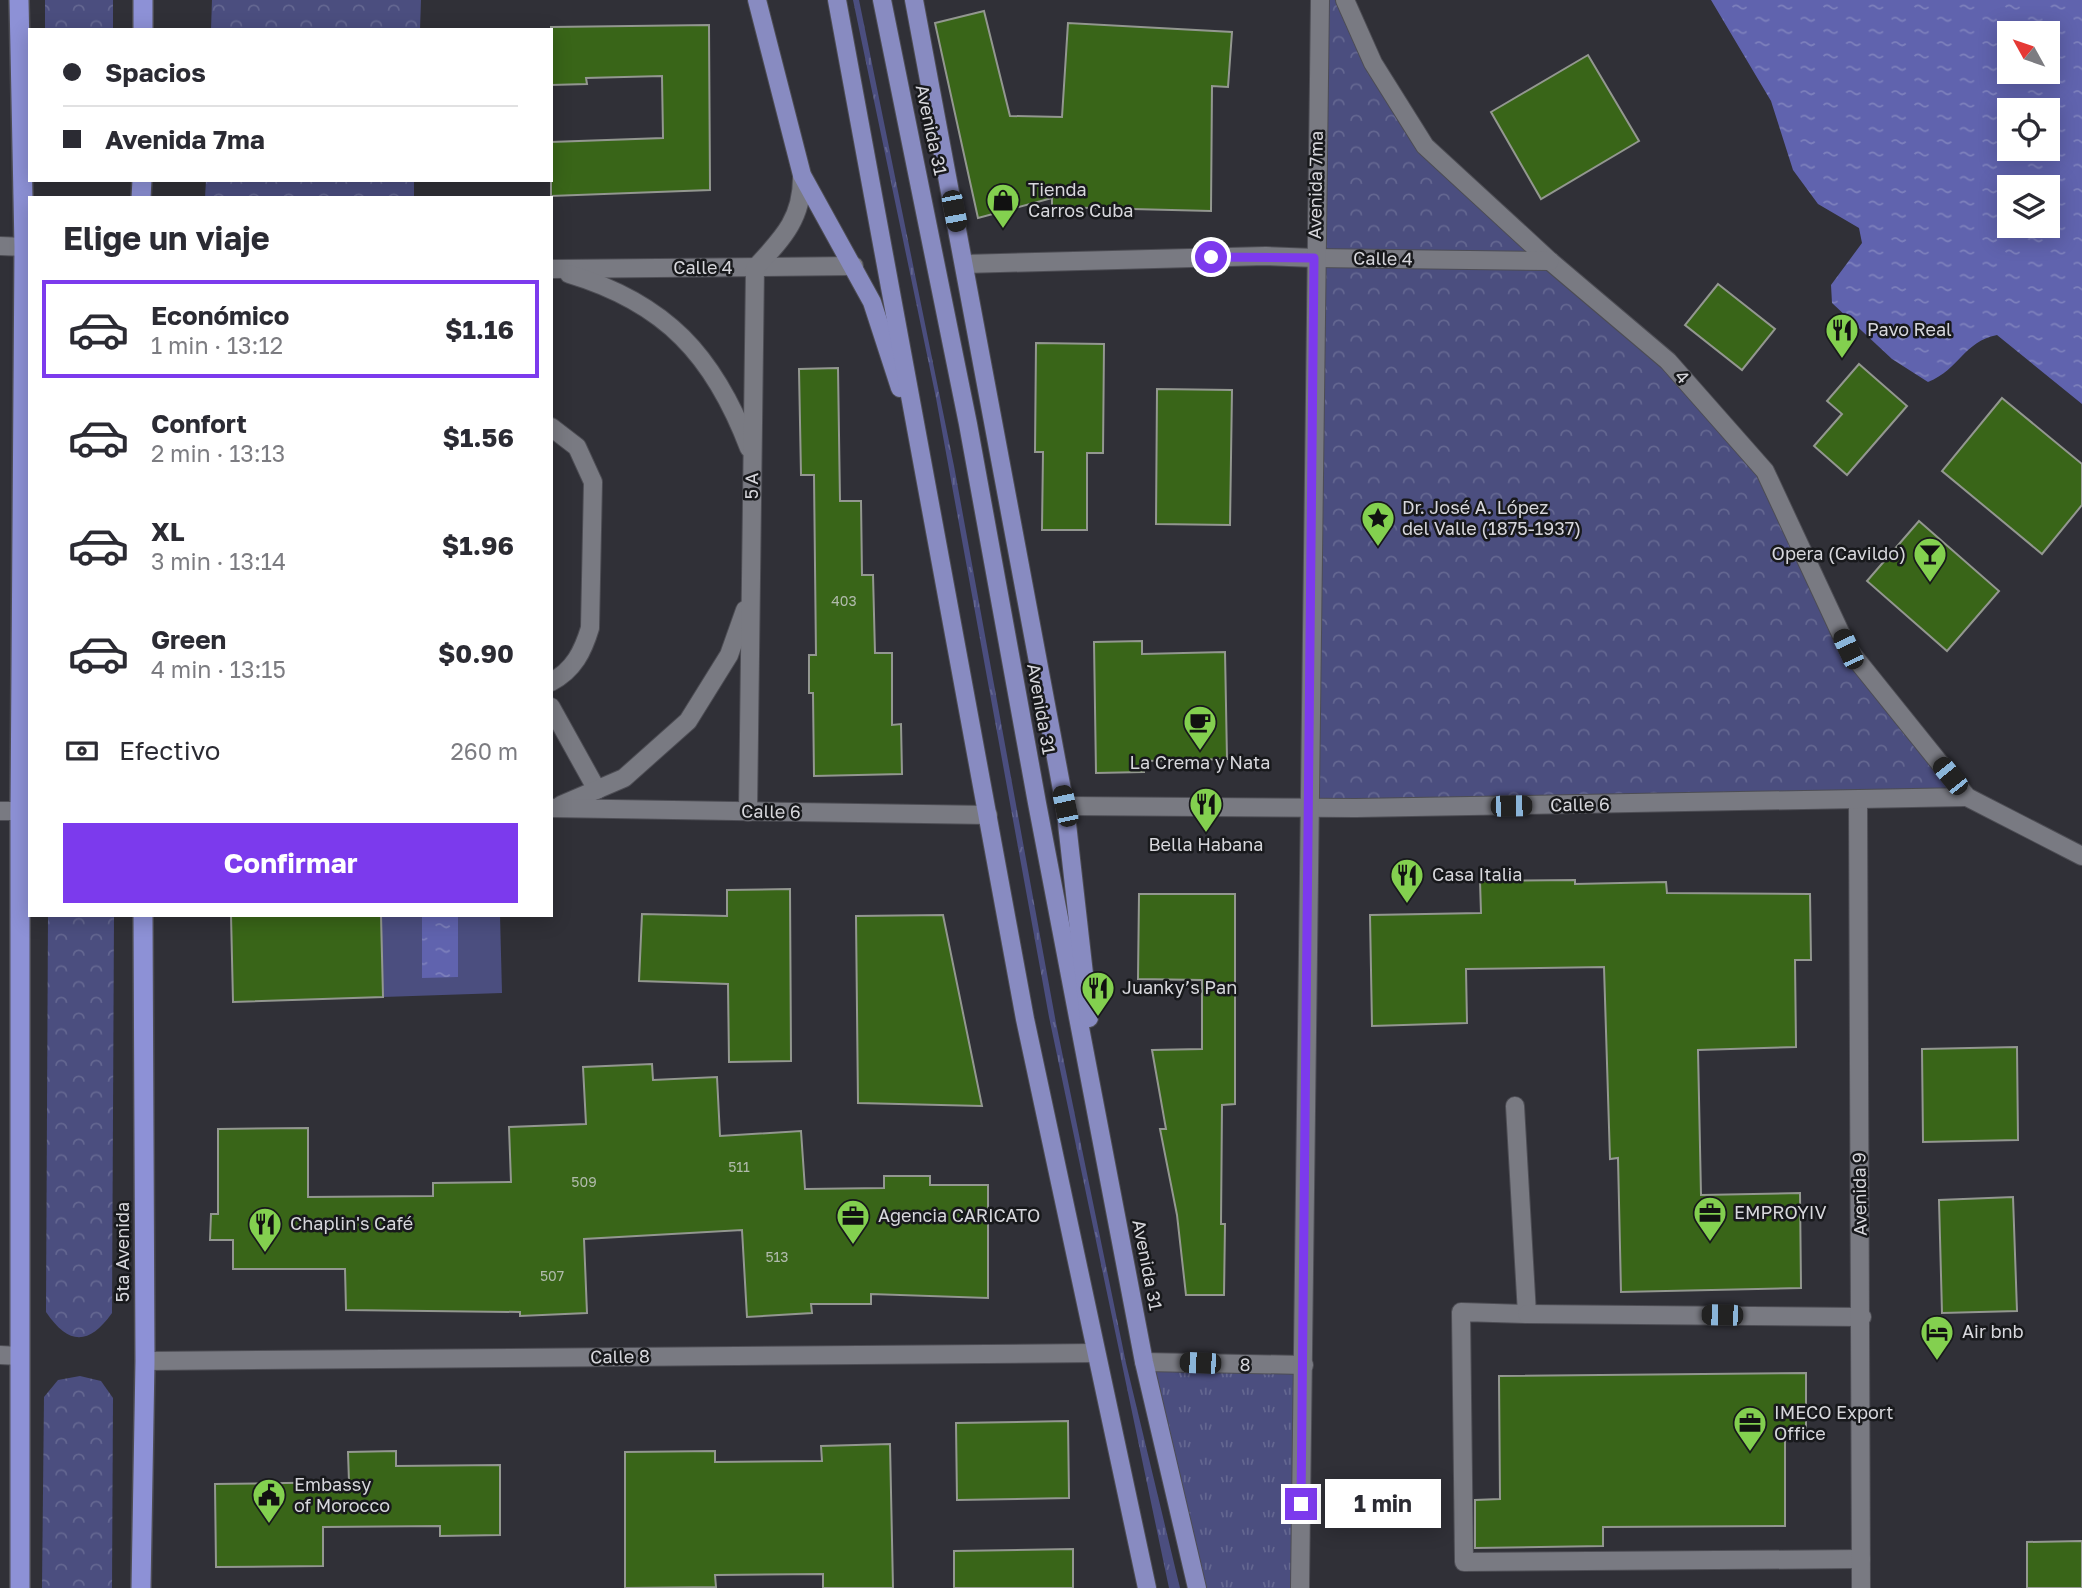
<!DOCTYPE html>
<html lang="es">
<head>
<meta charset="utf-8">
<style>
	:root { --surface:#fff; --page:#f7f7f7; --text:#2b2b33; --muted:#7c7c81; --line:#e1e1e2; --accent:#7c3aed }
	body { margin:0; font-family:"Golos Text",sans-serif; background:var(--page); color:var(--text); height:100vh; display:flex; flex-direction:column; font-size:26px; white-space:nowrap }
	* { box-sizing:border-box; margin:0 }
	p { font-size:23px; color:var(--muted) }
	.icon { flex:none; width:38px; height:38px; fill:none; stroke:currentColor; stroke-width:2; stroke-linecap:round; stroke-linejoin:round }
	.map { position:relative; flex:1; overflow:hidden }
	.side { position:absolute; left:28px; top:196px; width:525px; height:721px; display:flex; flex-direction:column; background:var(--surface); border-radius:0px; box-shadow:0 4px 18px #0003 }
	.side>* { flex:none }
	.top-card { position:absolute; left:28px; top:28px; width:525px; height:154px; border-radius:0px; box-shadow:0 4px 18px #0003; display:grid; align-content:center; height:154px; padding:0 35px; background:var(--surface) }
	.needle { width:46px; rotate:310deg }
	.tools { position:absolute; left:1997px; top:21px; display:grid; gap:14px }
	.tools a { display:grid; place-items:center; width:63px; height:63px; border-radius:0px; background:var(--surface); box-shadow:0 4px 18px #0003; font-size:35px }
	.end { position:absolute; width:32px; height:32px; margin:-16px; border:9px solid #7c3aed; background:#fff; box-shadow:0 0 0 4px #fff }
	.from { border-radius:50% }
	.bubble { position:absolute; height:49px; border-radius:0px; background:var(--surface); box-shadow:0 4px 18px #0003; font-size:23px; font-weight:700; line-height:49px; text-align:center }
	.car { position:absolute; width:21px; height:42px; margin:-21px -10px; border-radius:9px; box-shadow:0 0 5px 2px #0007; background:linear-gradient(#222 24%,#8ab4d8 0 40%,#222 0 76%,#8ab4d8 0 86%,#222 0) }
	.top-card b { display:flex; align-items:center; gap:24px; height:66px; font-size:26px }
	.top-card b+b { border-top:2px solid var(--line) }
	.top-card i { width:18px; height:18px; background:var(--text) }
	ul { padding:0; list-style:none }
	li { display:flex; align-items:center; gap:21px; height:98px; margin:0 14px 10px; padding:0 21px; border:4px solid transparent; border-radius:0px }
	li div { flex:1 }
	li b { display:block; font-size:26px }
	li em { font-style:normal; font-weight:700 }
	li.selected { border-color:var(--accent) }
	li>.icon { width:63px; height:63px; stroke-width:1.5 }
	h2 { padding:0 35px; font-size:32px; line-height:84px }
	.pay { display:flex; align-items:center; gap:18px; height:77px; padding:0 35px; font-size:26px }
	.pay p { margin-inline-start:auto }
	.cta { display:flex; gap:14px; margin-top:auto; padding:14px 35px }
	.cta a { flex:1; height:80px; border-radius:0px; background:var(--accent); color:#fff; font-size:28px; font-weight:700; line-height:80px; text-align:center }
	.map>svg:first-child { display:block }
	.grass { fill:url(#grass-tufts) }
	.forest { fill:url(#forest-crowns) }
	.pitch { fill:#4b4e7f }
	.water { fill:url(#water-ripples); fill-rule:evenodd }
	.building { fill:#396518; stroke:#939790; stroke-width:2 }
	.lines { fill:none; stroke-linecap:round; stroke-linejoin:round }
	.service-casing { stroke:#4d4d54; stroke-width:20 }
	.minor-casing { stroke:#4d4d54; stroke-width:20 }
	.tertiary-casing { stroke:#4d4d54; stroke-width:20 }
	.primary-casing { stroke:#4d4d54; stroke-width:20 }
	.trunk-casing { stroke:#4d4d54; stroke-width:22 }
	.service { stroke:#797a82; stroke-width:18 }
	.minor { stroke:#797a82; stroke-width:18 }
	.tertiary { stroke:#797a82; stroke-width:18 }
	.primary { stroke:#888bc1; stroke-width:18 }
	.trunk { stroke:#8d91d6; stroke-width:19 }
	.route { stroke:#7c3aed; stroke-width:9 }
	.labels { text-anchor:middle; stroke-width:5; stroke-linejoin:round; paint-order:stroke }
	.number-label { font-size:14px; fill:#b0baab }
	.street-label { font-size:18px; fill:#d7d7dc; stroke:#18191c }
	.poi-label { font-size:18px; fill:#d7d7dc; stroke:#18191c; text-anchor:start }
</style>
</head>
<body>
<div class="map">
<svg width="2082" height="1588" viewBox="0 0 2082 1588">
	<defs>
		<pattern id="grass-tufts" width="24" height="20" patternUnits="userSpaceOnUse" patternTransform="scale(1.75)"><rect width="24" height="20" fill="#4b4e7f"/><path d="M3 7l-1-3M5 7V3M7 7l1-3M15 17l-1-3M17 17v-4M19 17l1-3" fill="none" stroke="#646791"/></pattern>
		<pattern id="forest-crowns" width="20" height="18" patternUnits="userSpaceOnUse" patternTransform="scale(1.75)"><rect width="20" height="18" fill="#4b4e7f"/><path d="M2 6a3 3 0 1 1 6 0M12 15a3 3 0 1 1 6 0" fill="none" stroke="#646791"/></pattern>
		<pattern id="water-ripples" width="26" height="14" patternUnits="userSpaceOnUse" patternTransform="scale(1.75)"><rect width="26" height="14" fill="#6063ae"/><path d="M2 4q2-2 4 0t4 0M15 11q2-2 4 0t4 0" fill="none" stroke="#7d80bc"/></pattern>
	</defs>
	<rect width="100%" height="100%" fill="#303037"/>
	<g class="grass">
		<polygon points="853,0 859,0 954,466 1056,1023 1126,1363 1180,1588 1169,1588 1049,1017 936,398"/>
		<polygon points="1144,1362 1304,1365 1300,1588 1197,1588"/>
	</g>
	<g class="forest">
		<rect x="45" y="0" width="68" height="30"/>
		<polygon points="212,0 421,0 420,30 211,30"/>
		<polygon points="1320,0 1345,0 1425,146 1668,361 1765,471 1848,649 1967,797 1308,808"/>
		<polygon points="206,180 414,180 414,198 205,198"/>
		<path d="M48,915H114L112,1313C89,1345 69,1346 46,1312Z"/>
		<polygon points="80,1376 101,1381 113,1398 112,1588 42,1588 44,1397 58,1380"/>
	</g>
	<polygon class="pitch" points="381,915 500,915 502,993 383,997"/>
	<g class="water">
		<path d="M1711,0H2082V404L1997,335C1963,342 1960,369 1928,382L1892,359L1832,303L1831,285L1862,243L1859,228L1818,204L1793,170L1771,101ZM2009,33H2048V72H2009ZM2009,110H2048V149H2009ZM2009,187H2048V226H2009Z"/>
		<polygon points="422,915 458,915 458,977 422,978"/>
	</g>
	<g class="building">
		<polygon points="984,11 1010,116 1062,117 1068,23 1232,32 1228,87 1212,86 1211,211 1052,207 1052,198 978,218 935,23"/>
		<polygon points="709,25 710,190 551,196 551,142 663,138 662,76 586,78 587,84 551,85 551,27"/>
		<polygon points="1588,55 1639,141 1541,199 1491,112"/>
		<polygon points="1718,284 1775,329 1742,370 1685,325"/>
		<polygon points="1036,343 1104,344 1103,453 1087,453 1087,530 1042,530 1043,452 1035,452"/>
		<polygon points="1859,364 1907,406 1847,475 1814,446 1842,414 1827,401"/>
		<polygon points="838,368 840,501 861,501 862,575 873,575 875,653 892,653 892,725 901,724 902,774 814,776 813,693 809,693 809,655 816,655 814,475 801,475 799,369"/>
		<polygon points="1157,389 1232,390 1230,525 1156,524"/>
		<polygon points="2002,398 2082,464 2082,505 2042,554 1942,471"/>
		<polygon points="1919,521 1999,591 1947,651 1867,581"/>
		<polygon points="1142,641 1142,654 1225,652 1227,759 1144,761 1144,772 1096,773 1094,642"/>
		<polygon points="1575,880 1575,884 1666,882 1667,893 1810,894 1811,960 1795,960 1796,1047 1698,1050 1701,1195 1800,1193 1801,1288 1621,1292 1618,1158 1610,1159 1604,967 1466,969 1467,1023 1372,1026 1370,915 1481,913 1480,881"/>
		<polygon points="790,889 791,1061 729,1062 728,984 639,981 642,914 727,916 727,890"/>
		<polygon points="1139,894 1235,894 1235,1104 1222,1105 1221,1224 1225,1224 1224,1295 1186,1295 1177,1215 1160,1129 1166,1129 1152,1050 1202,1049 1202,980 1138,979"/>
		<polygon points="231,915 381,915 383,997 233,1002"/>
		<polygon points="943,915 982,1106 858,1103 856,916"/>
		<polygon points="2017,1047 2018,1140 1923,1142 1922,1049"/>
		<polygon points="652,1064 653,1080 717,1077 720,1136 801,1131 805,1189 884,1188 884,1176 930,1176 930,1185 988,1185 988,1298 871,1294 871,1304 811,1304 812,1313 747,1317 742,1230 584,1239 587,1313 520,1316 520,1312 346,1310 345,1269 233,1269 233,1240 210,1240 211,1214 218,1214 218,1129 308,1128 308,1197 433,1196 433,1183 511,1182 509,1127 586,1124 583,1067"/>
		<polygon points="2013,1197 2017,1311 1942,1313 1939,1200"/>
		<polygon points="1806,1373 1806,1436 1785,1436 1785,1526 1603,1527 1603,1546 1475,1548 1475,1500 1500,1499 1499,1376"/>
		<polygon points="1068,1421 1069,1498 957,1500 956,1423"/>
		<polygon points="890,1444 893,1588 823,1588 823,1574 715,1575 716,1587 625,1588 625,1452 715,1451 715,1462 822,1461 821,1446"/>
		<polygon points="396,1451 396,1466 500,1465 500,1535 440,1536 440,1526 323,1527 323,1566 216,1567 215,1484 349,1482 348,1452"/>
		<polygon points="2082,1541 2082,1588 2027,1588 2027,1542"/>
		<polygon points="1073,1549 1073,1588 954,1588 954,1551"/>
	</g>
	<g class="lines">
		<defs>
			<g id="service">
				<path d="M551,427L577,447L593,482L590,628C583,651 574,670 551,682"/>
				<polyline points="551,707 597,790"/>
				<polyline points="1515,1106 1527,1314 1461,1312 1464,1562 1861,1559"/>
				<polyline points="1527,1314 1862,1317"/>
			</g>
			<g id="minor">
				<polyline points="0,246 24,247"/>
				<polyline points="964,264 1266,256 1314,258"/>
				<polyline points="551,269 854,266"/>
				<path d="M569,274C666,303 714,356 749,448"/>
				<polyline points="1858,800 1861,1588"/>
				<polyline points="561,805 624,778 688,721 729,655 745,610"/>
				<polyline points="1065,806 1356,808 1967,797"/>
				<polyline points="551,808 988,815"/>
				<polyline points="0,811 20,811"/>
				<path d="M748,812L755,268C783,238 803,218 802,175"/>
				<polyline points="0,1355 19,1356"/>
				<polyline points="145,1361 1096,1353"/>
				<polyline points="1144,1362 1304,1365"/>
			</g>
			<g id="tertiary">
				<polyline points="1345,0 1373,63 1425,146 1550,261 1668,361 1765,471 1848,649 1967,797 2082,856"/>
				<polyline points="1314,258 1550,261"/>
				<polyline points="1300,1588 1320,0"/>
			</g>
			<g id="primary">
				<polyline points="757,0 802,175 872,302 900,388"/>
				<polyline points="837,0 1025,1019 1147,1588"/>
				<polyline points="882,0 968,424 1037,803 1144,1362 1197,1588"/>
				<polyline points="914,0 1065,806 1089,1018"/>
			</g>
			<g id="trunk">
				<polyline points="19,0 24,247 20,811 20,1588"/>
				<polyline points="143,30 143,0"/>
				<polyline points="141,198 142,180"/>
				<polyline points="141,1588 145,1361 143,915"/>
			</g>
		</defs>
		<use href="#service" class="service-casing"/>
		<use href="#minor" class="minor-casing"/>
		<use href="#tertiary" class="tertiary-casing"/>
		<use href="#primary" class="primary-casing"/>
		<use href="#trunk" class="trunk-casing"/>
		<use href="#service" class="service"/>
		<use href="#minor" class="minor"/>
		<use href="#tertiary" class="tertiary"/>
		<use href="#primary" class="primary"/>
		<use href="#trunk" class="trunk"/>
	</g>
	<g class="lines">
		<polyline class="route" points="1211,257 1314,258 1301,1504"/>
	</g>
	<defs>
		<symbol id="shop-pin" viewBox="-11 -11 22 30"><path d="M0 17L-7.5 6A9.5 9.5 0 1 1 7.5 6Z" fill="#83d04f" stroke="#18191c"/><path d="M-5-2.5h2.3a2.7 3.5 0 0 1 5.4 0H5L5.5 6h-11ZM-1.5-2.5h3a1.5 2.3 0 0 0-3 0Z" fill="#111"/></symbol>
		<symbol id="restaurant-pin" viewBox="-11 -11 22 30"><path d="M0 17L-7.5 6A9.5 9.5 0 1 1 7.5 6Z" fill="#83d04f" stroke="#18191c"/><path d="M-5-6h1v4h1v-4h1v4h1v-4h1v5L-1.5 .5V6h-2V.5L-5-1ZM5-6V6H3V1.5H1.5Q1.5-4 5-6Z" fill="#111"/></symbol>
		<symbol id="sight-pin" viewBox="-11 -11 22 30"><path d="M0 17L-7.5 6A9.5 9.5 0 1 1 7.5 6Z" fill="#83d04f" stroke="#18191c"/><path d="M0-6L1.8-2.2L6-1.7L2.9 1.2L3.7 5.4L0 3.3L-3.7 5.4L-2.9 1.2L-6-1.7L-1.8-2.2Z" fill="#111"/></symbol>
		<symbol id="bar-pin" viewBox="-11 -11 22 30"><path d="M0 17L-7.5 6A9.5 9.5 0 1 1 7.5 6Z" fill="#83d04f" stroke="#18191c"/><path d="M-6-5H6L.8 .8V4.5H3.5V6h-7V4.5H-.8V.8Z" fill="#111"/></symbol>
		<symbol id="cafe-pin" viewBox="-11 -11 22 30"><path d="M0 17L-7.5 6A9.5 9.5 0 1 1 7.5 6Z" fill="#83d04f" stroke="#18191c"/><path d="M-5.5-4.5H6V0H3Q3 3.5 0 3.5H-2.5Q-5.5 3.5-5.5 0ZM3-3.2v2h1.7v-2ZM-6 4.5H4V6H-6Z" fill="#111"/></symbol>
		<symbol id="office-pin" viewBox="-11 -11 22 30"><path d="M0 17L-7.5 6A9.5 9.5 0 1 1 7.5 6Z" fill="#83d04f" stroke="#18191c"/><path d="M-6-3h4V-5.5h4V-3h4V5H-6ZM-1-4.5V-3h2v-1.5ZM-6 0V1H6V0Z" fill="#111"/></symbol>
		<symbol id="hotel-pin" viewBox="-11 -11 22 30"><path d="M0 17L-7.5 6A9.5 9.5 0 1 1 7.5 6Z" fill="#83d04f" stroke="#18191c"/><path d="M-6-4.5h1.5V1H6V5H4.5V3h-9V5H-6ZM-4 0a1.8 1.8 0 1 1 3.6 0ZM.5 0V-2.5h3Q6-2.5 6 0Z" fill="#111"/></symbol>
		<symbol id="civic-pin" viewBox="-11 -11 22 30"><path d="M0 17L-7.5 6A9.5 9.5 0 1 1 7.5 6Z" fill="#83d04f" stroke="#18191c"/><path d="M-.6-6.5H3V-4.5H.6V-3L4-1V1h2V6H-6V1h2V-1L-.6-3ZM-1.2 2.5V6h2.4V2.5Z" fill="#111"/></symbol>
	</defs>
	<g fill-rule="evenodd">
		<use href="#shop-pin" x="984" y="181" width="38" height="52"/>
		<use href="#restaurant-pin" x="1823" y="311" width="38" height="52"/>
		<use href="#sight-pin" x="1359" y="499" width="38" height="52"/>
		<use href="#bar-pin" x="1911" y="535" width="38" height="52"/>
		<use href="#cafe-pin" x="1181" y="703" width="38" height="52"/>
		<use href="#restaurant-pin" x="1187" y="785" width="38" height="52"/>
		<use href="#restaurant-pin" x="1388" y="856" width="38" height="52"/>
		<use href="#restaurant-pin" x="1079" y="969" width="38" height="52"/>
		<use href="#office-pin" x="1691" y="1194" width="38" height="52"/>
		<use href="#office-pin" x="834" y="1197" width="38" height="52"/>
		<use href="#restaurant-pin" x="246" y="1205" width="38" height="52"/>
		<use href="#hotel-pin" x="1918" y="1313" width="38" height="52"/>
		<use href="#office-pin" x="1731" y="1404" width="38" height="52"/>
		<use href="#civic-pin" x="250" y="1476" width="38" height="52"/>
	</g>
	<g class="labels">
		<g class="number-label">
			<text x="844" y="606">403</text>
			<text x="739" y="1172">511</text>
			<text x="584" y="1187">509</text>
			<text x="777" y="1262">513</text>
			<text x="552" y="1281">507</text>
		</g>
		<g class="street-label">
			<text transform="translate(931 130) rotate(78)" y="6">Avenida 31</text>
			<text transform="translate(1316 185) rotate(-89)" y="6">Avenida 7ma</text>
			<text transform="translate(1383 259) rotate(1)" y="6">Calle 4</text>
			<text x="703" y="274">Calle 4</text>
			<text transform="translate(1682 377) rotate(48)" y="6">4</text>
			<text transform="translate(752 486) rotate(-89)" y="6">5 A</text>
			<text transform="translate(1041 709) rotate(80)" y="6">Avenida 31</text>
			<text transform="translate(1580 805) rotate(-1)" y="6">Calle 6</text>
			<text transform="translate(771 812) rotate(1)" y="6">Calle 6</text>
			<text transform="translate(1860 1194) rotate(-91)" y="6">Avenida 9</text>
			<text transform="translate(123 1252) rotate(-90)" y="6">5ta Avenida</text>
			<text transform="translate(1147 1265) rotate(79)" y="6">Avenida 31</text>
			<text transform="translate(620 1357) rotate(-1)" y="6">Calle 8</text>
			<text transform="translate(1245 1365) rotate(1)" y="6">8</text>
		</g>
		<g class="poi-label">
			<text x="1028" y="196">Tienda<tspan x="1028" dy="21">Carros Cuba</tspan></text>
			<text x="1867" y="336">Pavo Real</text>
			<text x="1402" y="514">Dr. José A. López<tspan x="1402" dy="21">del Valle (1875-1937)</tspan></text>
			<text x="1906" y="560" text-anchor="end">Opera (Cavildo)</text>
			<text x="1200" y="769" text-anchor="middle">La Crema y Nata</text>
			<text x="1206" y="851" text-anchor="middle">Bella Habana</text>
			<text x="1432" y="881">Casa Italia</text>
			<text x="1122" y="994">Juanky’s Pan</text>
			<text x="1734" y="1219">EMPROYIV</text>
			<text x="878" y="1222">Agencia CARICATO</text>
			<text x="290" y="1230">Chaplin's Café</text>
			<text x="1962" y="1338">Air bnb</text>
			<text x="1774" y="1419">IMECO Export<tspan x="1774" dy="21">Office</tspan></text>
			<text x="294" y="1491">Embassy<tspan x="294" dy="21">of Morocco</tspan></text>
		</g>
	</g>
</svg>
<div class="tools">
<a><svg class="needle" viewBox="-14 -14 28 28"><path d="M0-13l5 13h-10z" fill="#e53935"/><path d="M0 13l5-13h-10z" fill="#7c7c81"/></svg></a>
<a><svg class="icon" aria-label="locate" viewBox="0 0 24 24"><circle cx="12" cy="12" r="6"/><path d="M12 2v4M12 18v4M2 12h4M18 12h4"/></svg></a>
<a><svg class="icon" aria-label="layers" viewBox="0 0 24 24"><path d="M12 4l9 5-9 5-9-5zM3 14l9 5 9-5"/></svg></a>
</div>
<i class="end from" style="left:1211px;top:257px"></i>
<i class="end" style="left:1301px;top:1504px"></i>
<div class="bubble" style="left:1325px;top:1479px;width:116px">1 min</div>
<i class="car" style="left:954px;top:211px;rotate:169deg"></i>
<i class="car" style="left:1848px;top:649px;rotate:335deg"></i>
<i class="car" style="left:1950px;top:776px;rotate:321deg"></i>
<i class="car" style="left:1065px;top:806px;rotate:348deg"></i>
<i class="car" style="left:1511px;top:806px;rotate:89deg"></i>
<i class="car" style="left:1722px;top:1315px;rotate:271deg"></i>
<i class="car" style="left:1200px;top:1363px;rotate:272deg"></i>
<div class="top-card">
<b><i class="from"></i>Spacios</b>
<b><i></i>Avenida 7ma</b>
</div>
<section class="side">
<h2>Elige un viaje</h2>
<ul>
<li class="selected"><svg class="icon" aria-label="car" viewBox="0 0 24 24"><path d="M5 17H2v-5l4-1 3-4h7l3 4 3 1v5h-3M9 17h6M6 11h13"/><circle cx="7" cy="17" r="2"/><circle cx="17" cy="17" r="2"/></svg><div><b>Económico</b><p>1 min · 13:12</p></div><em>$1.16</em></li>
<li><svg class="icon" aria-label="car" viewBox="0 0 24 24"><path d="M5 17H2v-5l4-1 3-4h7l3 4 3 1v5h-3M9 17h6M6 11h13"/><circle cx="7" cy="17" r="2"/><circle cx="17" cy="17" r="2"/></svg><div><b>Confort</b><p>2 min · 13:13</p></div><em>$1.56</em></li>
<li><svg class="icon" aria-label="car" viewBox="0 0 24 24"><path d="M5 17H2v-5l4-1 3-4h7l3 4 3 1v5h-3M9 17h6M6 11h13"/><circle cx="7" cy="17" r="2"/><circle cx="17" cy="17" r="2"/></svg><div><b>XL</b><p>3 min · 13:14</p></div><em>$1.96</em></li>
<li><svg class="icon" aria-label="car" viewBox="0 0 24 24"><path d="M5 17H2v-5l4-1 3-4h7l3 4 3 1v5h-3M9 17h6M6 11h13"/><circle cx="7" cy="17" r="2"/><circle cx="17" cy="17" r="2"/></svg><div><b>Green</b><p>4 min · 13:15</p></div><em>$0.90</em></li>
</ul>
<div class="pay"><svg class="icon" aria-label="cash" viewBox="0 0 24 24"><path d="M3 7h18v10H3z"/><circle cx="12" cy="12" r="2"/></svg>Efectivo<p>260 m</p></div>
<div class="cta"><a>Confirmar</a></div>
</section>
</div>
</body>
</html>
